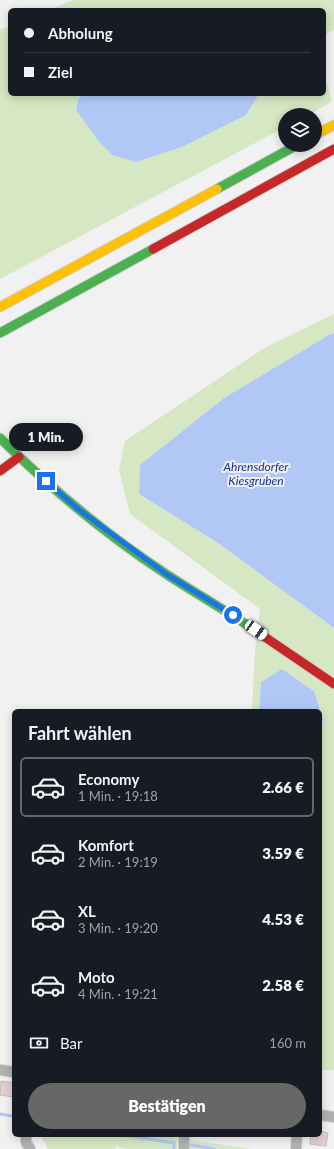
<!DOCTYPE html>
<html lang="de">
<head>
<meta charset="utf-8">
<style>
	:root { --surface:#171b24; --page:#242831; --text:#f1f3f6; --muted:#9ea1a6; --line:#363941; --accent:#676767 }
	body { margin:0; font-family:Lato,sans-serif; background:var(--page); color:var(--text); height:100vh; display:flex; flex-direction:column; font-size:15px; white-space:nowrap }
	* { box-sizing:border-box; margin:0 }
	p { font-size:13px; color:var(--muted) }
	.icon { flex:none; width:22px; height:22px; fill:none; stroke:currentColor; stroke-width:2; stroke-linecap:round; stroke-linejoin:round }
	.map { position:relative; flex:1; overflow:hidden }
	.sheet { position:absolute; left:12px; top:709px; width:310px; height:428px; display:flex; flex-direction:column; background:var(--surface); border-radius:6px; box-shadow:0 2px 10px #0003 }
	.sheet>* { flex:none }
	.banner { position:absolute; left:8px; top:8px; width:318px; height:88px; border-radius:6px; box-shadow:0 2px 10px #0003; display:grid; align-content:center; height:88px; padding:0 16px; background:var(--surface) }
	.controls { position:absolute; left:278px; top:108px; display:grid; gap:8px }
	.controls a { display:grid; place-items:center; width:44px; height:44px; border-radius:50%; background:var(--surface); box-shadow:0 2px 10px #0003; font-size:20px }
	.end { position:absolute; width:18px; height:18px; margin:-9px; border:5px solid #1a73e8; background:#fff; box-shadow:0 0 0 2px #fff }
	.from { border-radius:50% }
	.bubble { position:absolute; height:28px; border-radius:14px; background:var(--surface); box-shadow:0 2px 10px #0003; font-size:13px; font-weight:800; line-height:28px; text-align:center }
	.car { position:absolute; width:12px; height:24px; margin:-12px -6px; border-radius:5px; box-shadow:0 0 3px 1px #0007; background:linear-gradient(#fff 24%,#345 0 40%,#fff 0 76%,#345 0 86%,#fff 0) }
	.banner b { display:flex; align-items:center; gap:14px; height:38px; font-size:15px }
	.banner b+b { border-top:1px solid var(--line) }
	.banner i { width:10px; height:10px; background:var(--text) }
	ul { padding:0; list-style:none }
	li { display:flex; align-items:center; gap:12px; height:60px; margin:0 8px 6px; padding:0 8px; border:2px solid transparent; border-radius:6px }
	li div { flex:1 }
	li b { display:block; font-size:15px }
	li em { font-style:normal; font-weight:800 }
	li.selected { border-color:var(--accent) }
	li>.icon { width:36px; height:36px; stroke-width:1.5 }
	h2 { padding:0 16px; font-size:18px; line-height:48px }
	.pay { display:flex; align-items:center; gap:10px; height:44px; padding:0 16px; font-size:15px }
	.pay p { margin-inline-start:auto }
	.primary-button { display:flex; gap:8px; margin-top:auto; padding:8px 16px }
	.primary-button a { flex:1; height:46px; border-radius:24px; background:var(--accent); color:#fff; font-size:16px; font-weight:800; line-height:46px; text-align:center }
	.map>svg:first-child { display:block }
	.green { fill:#d5e7c3 }
	.water { fill:#b1c8f7 }
	.lines { fill:none; stroke-linecap:round; stroke-linejoin:round }
	.stream { stroke:#b1c8f7; stroke-width:3 }
	.building { fill:#e4cfcf; stroke:#bebdbd }
	.street-casing { stroke:#cfcfcf; stroke-width:12 }
	.fast-casing { stroke:#cfcfcf; stroke-width:11 }
	.slow-casing { stroke:#cfcfcf; stroke-width:11 }
	.jam-casing { stroke:#cfcfcf; stroke-width:11 }
	.street { stroke:#b1b1b1; stroke-width:10 }
	.fast { stroke:#4caf50; stroke-width:9 }
	.slow { stroke:#ffc107; stroke-width:9 }
	.jam { stroke:#c62828; stroke-width:9 }
	.route { stroke:#1a73e8; stroke-width:5 }
	.labels { text-anchor:middle; stroke-width:4; stroke-linejoin:round; paint-order:stroke }
	.water-label { font-size:12px; font-style:italic; fill:#11308e; stroke:#f0f0f2 }
</style>
</head>
<body>
<div class="map">
<svg width="334" height="1149" viewBox="0 0 334 1149">
	<rect width="100%" height="100%" fill="#f1f1f1"/>
	<g class="green">
		<polygon points="73,0 334,0 334,30 324,35 324,10 49,10"/>
		<polygon points="10,26 10,94 83,94 78,99 76,110 99,142 112,155 182,147 246,115 259,94 324,94 324,73 332,102 308,115 285,115 285,127 0,279 0,30"/>
		<polygon points="334,314 334,333 327,336 224,398 140,465 139,494 218,543 334,628 334,1070 320,1070 320,752 323,719 314,691 282,669 261,682 259,711 252,711 255,650 260,609 130,514 119,470 125,441 266,347"/>
		<polygon points="40,1135 156,1135 177,1138 177,1149 128,1149 115,1147 116,1149 48,1149"/>
		<polygon points="189,1140 251,1149 189,1149"/>
	</g>
	<g class="water">
		<polygon points="83,94 259,94 246,115 182,147 136,162 112,155 99,142 76,110 78,99"/>
		<polygon points="334,333 334,628 218,543 139,494 140,465 224,398 327,336"/>
		<polygon points="282,669 314,691 323,719 320,752 320,711 259,711 261,682"/>
	</g>
	<g class="lines">
		<g class="stream">
			<polyline points="0,1114 12,1116"/>
			<polyline points="123,1135 174,1143 174,1148"/>
			<polyline points="191,1145 215,1149"/>
		</g>
	</g>
	<g class="building">
		<polygon points="1,1081 14,1083 14,1097 0,1095"/>
		<polygon points="320,1131 328,1133 326,1146 310,1144 311,1135 320,1135"/>
	</g>
	<g class="lines">
		<defs>
			<g id="street">
				<polyline points="0,1070 14,1072"/>
				<polyline points="320,1115 334,1117"/>
				<polyline points="26,1135 26,1142 30,1149"/>
				<polyline points="184,1135 184,1149"/>
				<polyline points="296,1149 297,1135"/>
			</g>
			<g id="fast">
				<polyline points="217,189 297,145"/>
				<polyline points="0,333 153,249"/>
				<path d="M0,438C50,488 107,535 166,574C195,593 225,610 253,629"/>
			</g>
			<g id="slow">
				<polyline points="315,135 334,125"/>
				<polyline points="0,307 217,189"/>
			</g>
			<g id="jam">
				<polyline points="153,249 334,149"/>
				<polyline points="0,471 19,457"/>
				<polyline points="253,629 334,684"/>
			</g>
		</defs>
		<use href="#street" class="street-casing"/>
		<use href="#fast" class="fast-casing"/>
		<use href="#slow" class="slow-casing"/>
		<use href="#jam" class="jam-casing"/>
		<use href="#street" class="street"/>
		<use href="#fast" class="fast"/>
		<use href="#slow" class="slow"/>
		<use href="#jam" class="jam"/>
	</g>
	<g class="lines">
		<polyline class="route" points="46,481 78,509 166,574 233,615"/>
	</g>
	<g class="labels">
		<g class="water-label">
			<text x="256" y="471">Ahrensdorfer<tspan x="256" dy="14">Kiesgruben</tspan></text>
		</g>
	</g>
</svg>
<div class="controls">
<a><svg class="icon" aria-label="layers" viewBox="0 0 24 24"><path d="M12 4l9 5-9 5-9-5zM3 14l9 5 9-5"/></svg></a>
</div>
<i class="end from" style="left:233px;top:615px"></i>
<i class="end" style="left:46px;top:481px"></i>
<div class="bubble" style="left:9px;top:423px;width:74px">1 Min.</div>
<i class="car" style="left:256px;top:630px;rotate:124deg"></i>
<div class="banner">
<b><i class="from"></i>Abholung</b>
<b><i></i>Ziel</b>
</div>
<section class="sheet">
<h2>Fahrt wählen</h2>
<ul>
<li class="selected"><svg class="icon" aria-label="car" viewBox="0 0 24 24"><path d="M5 17H2v-5l4-1 3-4h7l3 4 3 1v5h-3M9 17h6M6 11h13"/><circle cx="7" cy="17" r="2"/><circle cx="17" cy="17" r="2"/></svg><div><b>Economy</b><p>1 Min. · 19:18</p></div><em>2.66 €</em></li>
<li><svg class="icon" aria-label="car" viewBox="0 0 24 24"><path d="M5 17H2v-5l4-1 3-4h7l3 4 3 1v5h-3M9 17h6M6 11h13"/><circle cx="7" cy="17" r="2"/><circle cx="17" cy="17" r="2"/></svg><div><b>Komfort</b><p>2 Min. · 19:19</p></div><em>3.59 €</em></li>
<li><svg class="icon" aria-label="car" viewBox="0 0 24 24"><path d="M5 17H2v-5l4-1 3-4h7l3 4 3 1v5h-3M9 17h6M6 11h13"/><circle cx="7" cy="17" r="2"/><circle cx="17" cy="17" r="2"/></svg><div><b>XL</b><p>3 Min. · 19:20</p></div><em>4.53 €</em></li>
<li><svg class="icon" aria-label="car" viewBox="0 0 24 24"><path d="M5 17H2v-5l4-1 3-4h7l3 4 3 1v5h-3M9 17h6M6 11h13"/><circle cx="7" cy="17" r="2"/><circle cx="17" cy="17" r="2"/></svg><div><b>Moto</b><p>4 Min. · 19:21</p></div><em>2.58 €</em></li>
</ul>
<div class="pay"><svg class="icon" aria-label="cash" viewBox="0 0 24 24"><path d="M3 7h18v10H3z"/><circle cx="12" cy="12" r="2"/></svg>Bar<p>160 m</p></div>
<div class="primary-button"><a>Bestätigen</a></div>
</section>
</div>
</body>
</html>
